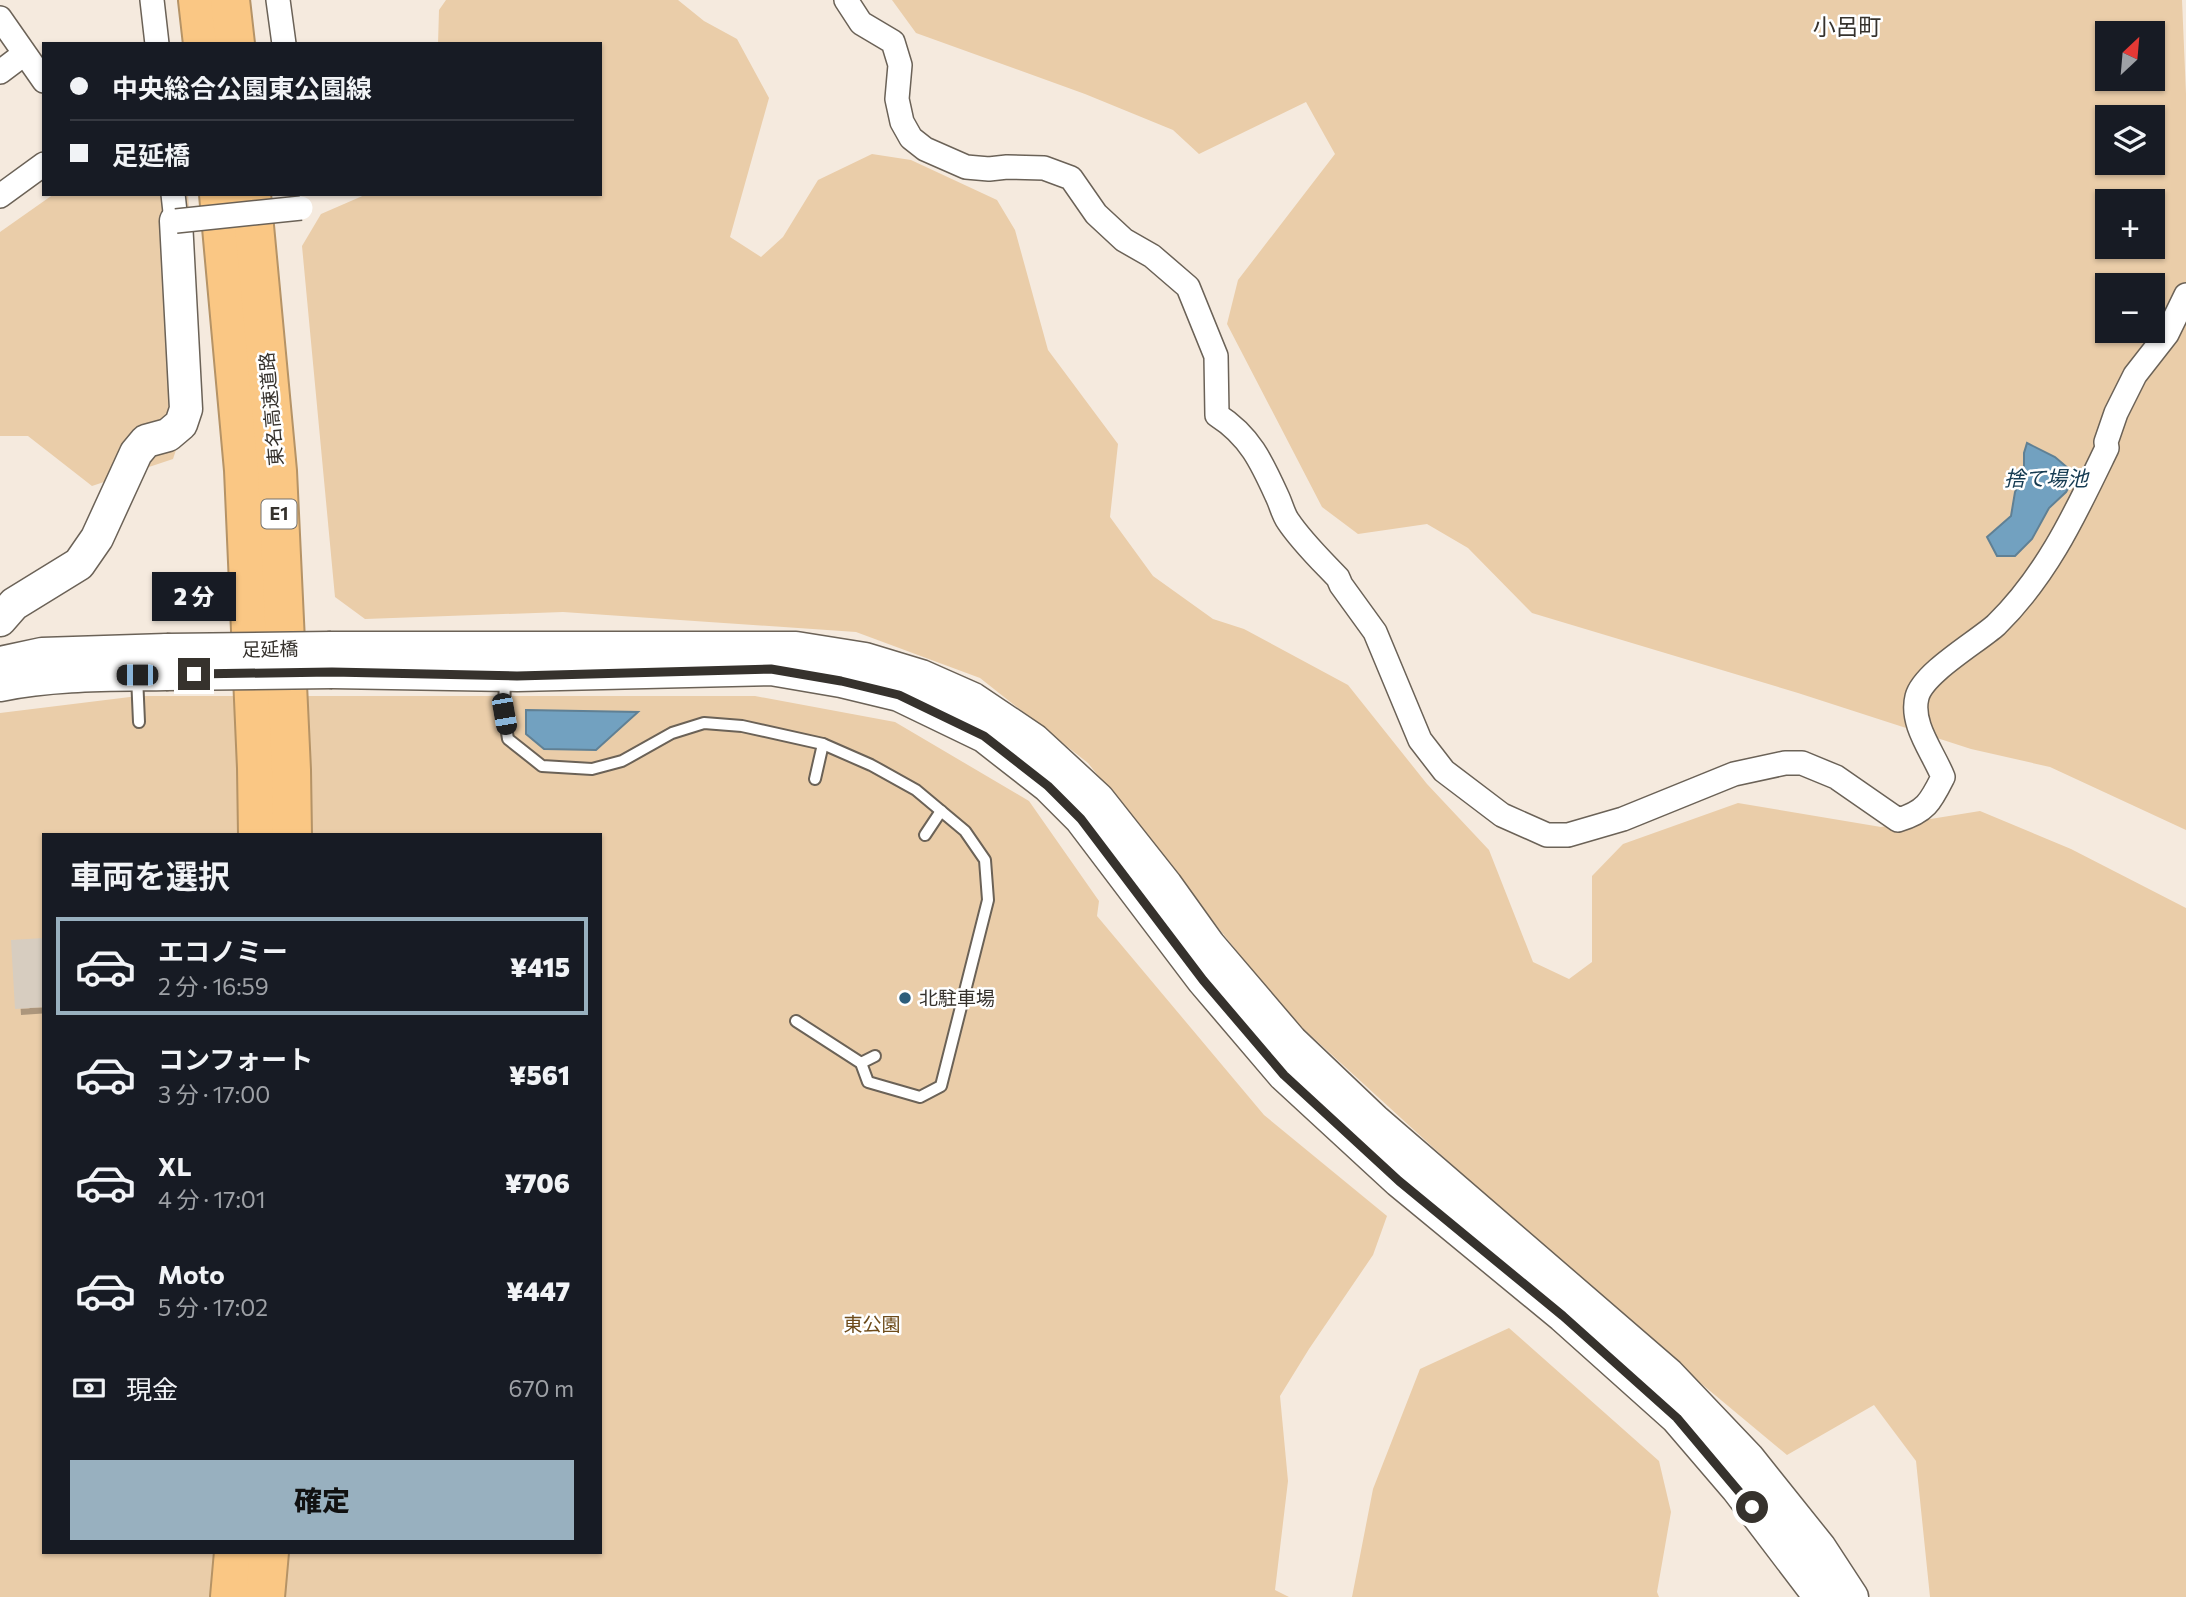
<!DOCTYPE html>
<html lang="ja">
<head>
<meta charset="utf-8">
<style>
	:root { --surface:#171b24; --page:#20242c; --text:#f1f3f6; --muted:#9ea1a6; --line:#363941; --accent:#98b0bf }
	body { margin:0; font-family:Commissioner,"Noto Sans JP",sans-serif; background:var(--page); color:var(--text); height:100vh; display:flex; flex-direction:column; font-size:26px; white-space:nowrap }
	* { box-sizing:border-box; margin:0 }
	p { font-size:23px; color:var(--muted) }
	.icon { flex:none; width:38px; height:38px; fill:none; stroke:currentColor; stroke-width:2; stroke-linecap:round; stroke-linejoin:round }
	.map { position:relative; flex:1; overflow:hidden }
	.drawer { position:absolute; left:42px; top:833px; width:560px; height:721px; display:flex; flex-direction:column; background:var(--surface); border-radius:0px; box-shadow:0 2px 5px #0004 }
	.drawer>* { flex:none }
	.hud { position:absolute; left:42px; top:42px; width:560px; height:154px; border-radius:0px; box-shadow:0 2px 5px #0004; display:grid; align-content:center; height:154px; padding:0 28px; background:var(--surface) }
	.needle { width:46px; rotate:26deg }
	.controls { position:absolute; left:2095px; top:21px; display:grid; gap:14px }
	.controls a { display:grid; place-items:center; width:70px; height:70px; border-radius:0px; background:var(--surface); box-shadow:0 2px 5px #0004; font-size:35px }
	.end { position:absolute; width:32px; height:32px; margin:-16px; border:9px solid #36322d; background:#fff; box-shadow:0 0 0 4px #fff }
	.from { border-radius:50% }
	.bubble { position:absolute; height:49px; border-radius:0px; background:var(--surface); box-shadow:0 2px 5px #0004; font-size:23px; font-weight:800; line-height:49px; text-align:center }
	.car { position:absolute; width:21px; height:42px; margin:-21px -10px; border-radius:9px; box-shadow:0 0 5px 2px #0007; background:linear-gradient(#222 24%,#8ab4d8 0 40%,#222 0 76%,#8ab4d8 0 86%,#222 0) }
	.hud b { display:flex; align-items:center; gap:24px; height:66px; font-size:26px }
	.hud b+b { border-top:2px solid var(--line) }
	.hud i { width:18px; height:18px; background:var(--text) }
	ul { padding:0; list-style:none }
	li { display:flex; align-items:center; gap:21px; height:98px; margin:0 14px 10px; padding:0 14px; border:4px solid transparent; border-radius:0px }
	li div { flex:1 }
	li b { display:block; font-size:26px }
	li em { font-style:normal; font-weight:800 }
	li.on { border-color:var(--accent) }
	li>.icon { width:63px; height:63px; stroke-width:1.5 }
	h2 { padding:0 28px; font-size:32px; line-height:84px }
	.pay { display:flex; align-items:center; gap:18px; height:77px; padding:0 28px; font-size:26px }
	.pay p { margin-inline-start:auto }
	.cta { display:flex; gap:14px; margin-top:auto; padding:14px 28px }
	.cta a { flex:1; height:80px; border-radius:0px; background:var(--accent); color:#111; font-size:28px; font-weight:800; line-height:80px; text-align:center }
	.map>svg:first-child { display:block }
	.green { fill:#eacda9; fill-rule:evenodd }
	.water { fill:#72a1c0; stroke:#608094; stroke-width:2 }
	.building { fill:#d7cdc0; filter:url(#shadow) }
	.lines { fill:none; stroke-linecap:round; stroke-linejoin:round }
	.lane-casing { stroke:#6b6257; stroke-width:14 }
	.street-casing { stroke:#6b6257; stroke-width:26 }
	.secondary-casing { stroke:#6b6257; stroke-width:35 }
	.highway-casing { stroke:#b59366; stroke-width:42 }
	.lane { stroke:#fff; stroke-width:10 }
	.street { stroke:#fff; stroke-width:23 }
	.secondary { stroke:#fff; stroke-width:32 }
	.highway { stroke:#fac784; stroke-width:38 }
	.street-bridge-casing { stroke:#6b6257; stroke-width:26; stroke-linecap:butt }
	.secondary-bridge-casing { stroke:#6b6257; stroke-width:35; stroke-linecap:butt }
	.street-bridge { stroke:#fff; stroke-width:23 }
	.secondary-bridge { stroke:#fff; stroke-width:32 }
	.route { stroke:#36322d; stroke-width:9 }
	.poi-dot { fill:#2c5d7b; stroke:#fff; stroke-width:2.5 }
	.labels { text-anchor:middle; stroke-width:5; stroke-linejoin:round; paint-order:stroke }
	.shield { fill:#fff; stroke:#72706c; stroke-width:2 }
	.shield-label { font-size:18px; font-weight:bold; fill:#36322d }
	.street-label { font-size:19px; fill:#36322d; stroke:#fff }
	.poi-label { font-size:19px; fill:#36322d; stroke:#fff; text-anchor:start }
	.park-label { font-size:19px; fill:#6d4b1a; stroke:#fff }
	.water-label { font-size:21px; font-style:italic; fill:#153b52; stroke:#fff }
	.quarter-label { font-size:23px; fill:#36322d; stroke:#fff }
</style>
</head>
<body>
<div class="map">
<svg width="2186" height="1597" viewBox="0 0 2186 1597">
	<defs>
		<filter id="shadow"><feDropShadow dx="6" dy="6" stdDeviation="0" flood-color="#0004"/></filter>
	</defs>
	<rect width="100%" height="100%" fill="#f5eade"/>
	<g class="green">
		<polygon points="446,0 678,0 704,21 737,39 769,98 730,237 761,257 783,237 818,180 872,154 911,160 997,200 1015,230 1048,350 1118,444 1110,517 1153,576 1213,619 1244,629 1348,685 1427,784 1489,850 1533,962 1569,979 1592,962 1592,876 1623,844 1738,803 1881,827 1980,811 2071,849 2186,908 2186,1597 1930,1597 1916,1461 1874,1405 1787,1455 1590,1291 1284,1011 1088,763 980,678 856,632 563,612 365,619 335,597 302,246 321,214 367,194 600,194 600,44 438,44 439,10"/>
		<path d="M892,0H2182L2186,94V830L2050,767L1971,749L1798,693L1532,613L1468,548L1427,524L1358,534L1322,507L1227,324L1238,280L1335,154L1306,102L1199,154L1173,130L1085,94L916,33ZM2107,33H2152V79H2107ZM2107,117H2152V163H2107ZM2107,201H2152V247H2107ZM2107,285H2152V331H2107Z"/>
		<polygon points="54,194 188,194 193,273 195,392 173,459 92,486 28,436 0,436 0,232"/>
		<path d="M138,696H755L895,722L1029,801L1099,901L1097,916L1264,1115L1387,1216L1373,1255L1309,1349L1280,1396L1288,1481L1275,1590L1289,1597H0V713ZM44,835H600V1552H44Z"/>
		<polygon points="1509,1328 1659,1461 1671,1512 1657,1592 1659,1597 1352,1597 1373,1489 1420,1369"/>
	</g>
	<g class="water">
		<polygon points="2027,443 2055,457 2076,475 2066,492 2049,508 2032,539 2015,556 1997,556 1987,537 2011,516 2015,492 2024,474 2024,453"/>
		<polygon points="526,710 638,712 596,750 544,749 526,734"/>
	</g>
	<polygon class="building" points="44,938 44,1007 15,1009 11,940"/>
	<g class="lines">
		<defs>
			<g id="lane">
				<polyline points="137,676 139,722"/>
				<polyline points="505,677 504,714 508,739 542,766 592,769 622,761 672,733 704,723 742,726 823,744 871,765 916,790 965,831 985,860 988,900 941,1086 920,1097 868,1082 861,1063 796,1021"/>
				<polyline points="815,779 823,744"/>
				<polyline points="925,835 941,811"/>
				<polyline points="861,1063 875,1056"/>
			</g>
			<g id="street">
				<polyline points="152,0 157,44"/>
				<polyline points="278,0 284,44"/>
				<path d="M846,0L861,23L893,42L900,65L897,99L902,122L911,138L925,149L966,167L989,169L1007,167L1044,168L1071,178L1096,214L1124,240L1152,256L1188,287L1216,356L1217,415C1250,436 1262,463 1277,496C1281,504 1283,514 1288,521C1302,542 1321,560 1338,578L1341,585L1375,632L1420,740L1444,771L1502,815L1547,835H1568L1623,819L1734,774L1785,763H1802L1836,777L1898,820C1926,812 1931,801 1943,777C1933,752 1910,724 1917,697C1923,673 1977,642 1996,625C2048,574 2076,512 2107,448L2106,442L2116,413L2135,375L2167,334L2186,295"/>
				<polyline points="0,18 44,81"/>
				<polyline points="0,72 24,54"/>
				<polyline points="173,194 176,221"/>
				<polyline points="0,196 44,164"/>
			</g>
			<g id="secondary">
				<polyline points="0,620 14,604 79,564 97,538 136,453 146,441 168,435 181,424 186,409 176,221"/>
				<polyline points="331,648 796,648 865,659 921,676 973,699 1034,740 1098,799 1166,885 1209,945 1291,1041 1374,1120 1668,1374 1748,1458 1820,1548 1852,1597"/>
				<polyline points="0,663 42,654 167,650"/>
				<polyline points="332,672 517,675 771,669 841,681 899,695 984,736 1048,786 1081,819 1203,980 1284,1075 1399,1181 1563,1316 1677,1418 1737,1488 1820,1597"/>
				<path d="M0,685C55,674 110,675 166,674"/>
			</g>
			<g id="highway">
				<polyline points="198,0 203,44"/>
				<polyline points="230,0 235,44"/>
				<polyline points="219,194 244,470 257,768 258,835"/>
				<polyline points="251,194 277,471 291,770 292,835"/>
				<polyline points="230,1597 234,1552"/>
				<polyline points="265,1597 269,1552"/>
			</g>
		</defs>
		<use href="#lane" class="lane-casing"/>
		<use href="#street" class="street-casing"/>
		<use href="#secondary" class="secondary-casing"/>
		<use href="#highway" class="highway-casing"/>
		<use href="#lane" class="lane"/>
		<use href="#street" class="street"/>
		<use href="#secondary" class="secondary"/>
		<use href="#highway" class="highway"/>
		<defs>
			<polyline id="street-bridge" points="176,221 301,208"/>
			<g id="secondary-bridge">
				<polyline points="167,650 331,648"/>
				<polyline points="166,674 332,672"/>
			</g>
		</defs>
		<use href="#street-bridge" class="street-bridge-casing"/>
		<use href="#secondary-bridge" class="secondary-bridge-casing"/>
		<use href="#street-bridge" class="street-bridge"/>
		<use href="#secondary-bridge" class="secondary-bridge"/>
	</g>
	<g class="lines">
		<polyline class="route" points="194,674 332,672 517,676 771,669 841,681 899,695 984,736 1048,786 1081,819 1203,980 1284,1075 1399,1181 1563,1316 1677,1418 1752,1507"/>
	</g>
	<circle class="poi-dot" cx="905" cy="998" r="7"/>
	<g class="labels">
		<rect class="shield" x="261.5" y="499.5" width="35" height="29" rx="5"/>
		<g class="shield-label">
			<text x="279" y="520">E1</text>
		</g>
		<g class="street-label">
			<text transform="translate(271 409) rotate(-95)" y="7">東名高速道路</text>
			<text transform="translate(270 649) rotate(-1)" y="7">足延橋</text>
		</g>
		<g class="poi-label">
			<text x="919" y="1005">北駐車場</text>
		</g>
		<g class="park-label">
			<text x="872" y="1331">東公園</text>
		</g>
		<g class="water-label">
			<text x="2046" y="486">捨て場池</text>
		</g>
		<g class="quarter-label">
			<text x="1847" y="35">小呂町</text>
		</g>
	</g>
</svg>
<div class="controls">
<a><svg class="needle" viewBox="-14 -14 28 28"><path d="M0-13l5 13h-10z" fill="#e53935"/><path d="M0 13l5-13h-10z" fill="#9ea1a6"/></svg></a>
<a><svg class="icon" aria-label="layers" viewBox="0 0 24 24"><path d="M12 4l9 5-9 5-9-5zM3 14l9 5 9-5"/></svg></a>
<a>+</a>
<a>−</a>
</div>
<i class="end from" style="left:1752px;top:1507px"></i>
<i class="end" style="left:194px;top:674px"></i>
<div class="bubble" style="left:152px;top:572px;width:84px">2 分</div>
<i class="car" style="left:137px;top:675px;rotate:270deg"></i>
<i class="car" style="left:504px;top:714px;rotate:170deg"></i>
<div class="hud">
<b><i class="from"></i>中央総合公園東公園線</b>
<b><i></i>足延橋</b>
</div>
<section class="drawer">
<h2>車両を選択</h2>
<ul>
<li class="on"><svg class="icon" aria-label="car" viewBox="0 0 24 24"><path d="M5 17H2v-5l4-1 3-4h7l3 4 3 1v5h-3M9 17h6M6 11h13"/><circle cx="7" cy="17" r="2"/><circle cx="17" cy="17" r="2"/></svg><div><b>エコノミー</b><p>2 分 · 16:59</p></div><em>¥415</em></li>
<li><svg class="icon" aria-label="car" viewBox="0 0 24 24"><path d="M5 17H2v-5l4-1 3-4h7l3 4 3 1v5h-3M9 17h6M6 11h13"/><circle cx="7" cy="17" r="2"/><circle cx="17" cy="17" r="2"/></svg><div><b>コンフォート</b><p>3 分 · 17:00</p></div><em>¥561</em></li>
<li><svg class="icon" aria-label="car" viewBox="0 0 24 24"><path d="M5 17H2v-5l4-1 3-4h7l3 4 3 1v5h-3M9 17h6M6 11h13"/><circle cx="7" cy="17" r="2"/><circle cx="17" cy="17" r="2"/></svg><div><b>XL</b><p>4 分 · 17:01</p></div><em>¥706</em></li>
<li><svg class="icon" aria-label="car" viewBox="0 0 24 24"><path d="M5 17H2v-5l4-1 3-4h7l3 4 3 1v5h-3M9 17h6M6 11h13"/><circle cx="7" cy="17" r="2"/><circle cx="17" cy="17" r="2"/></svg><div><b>Moto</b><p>5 分 · 17:02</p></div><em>¥447</em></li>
</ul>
<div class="pay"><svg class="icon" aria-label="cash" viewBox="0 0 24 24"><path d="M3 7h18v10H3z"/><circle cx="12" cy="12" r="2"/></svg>現金<p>670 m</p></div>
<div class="cta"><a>確定</a></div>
</section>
</div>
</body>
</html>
